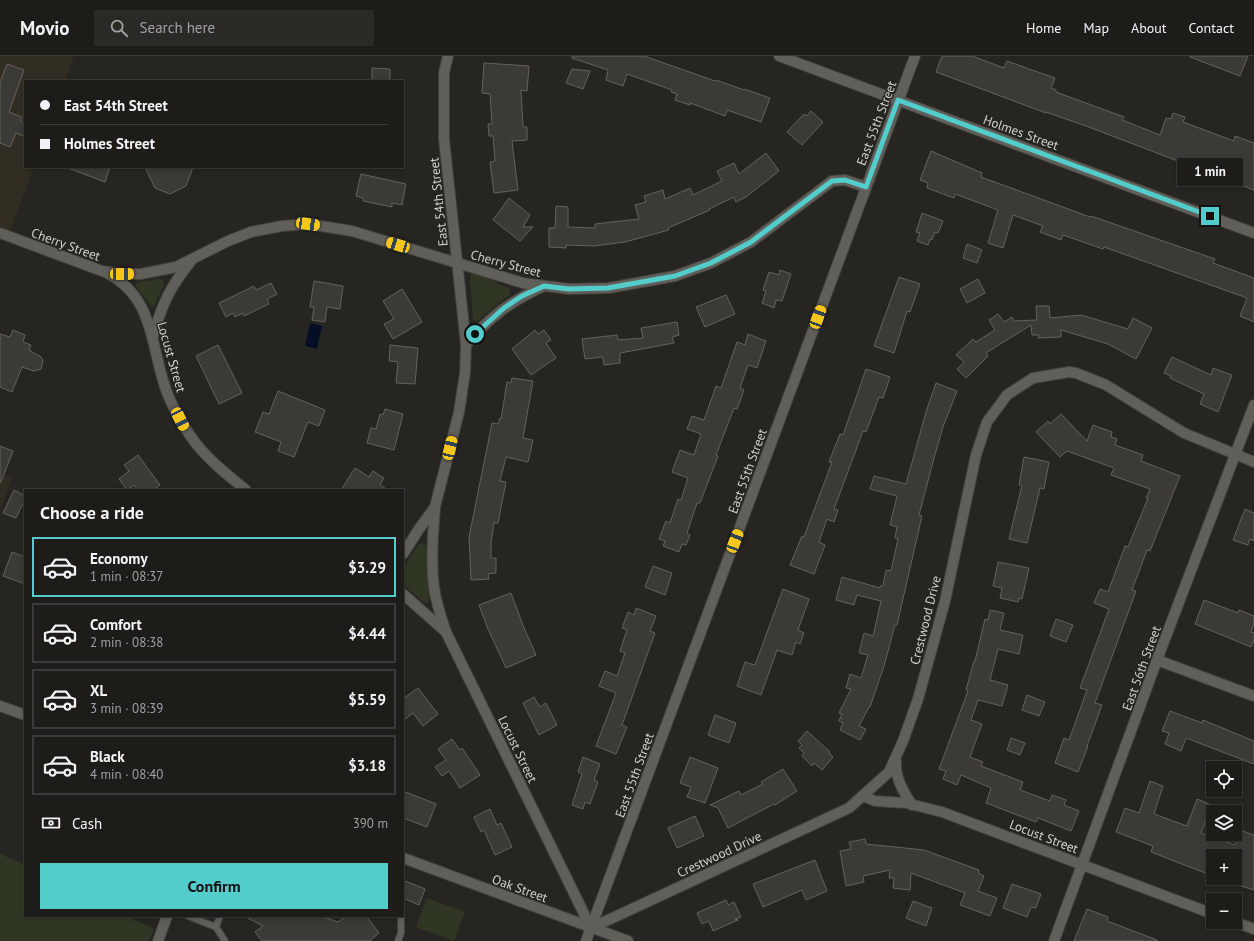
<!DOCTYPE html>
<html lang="en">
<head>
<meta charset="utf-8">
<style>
	:root { --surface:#1d1c19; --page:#2a2926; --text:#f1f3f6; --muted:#a0a1a2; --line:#3b3a38; --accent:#53cdcb }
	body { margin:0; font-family:"PT Sans",sans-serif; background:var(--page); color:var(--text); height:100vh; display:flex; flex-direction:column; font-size:15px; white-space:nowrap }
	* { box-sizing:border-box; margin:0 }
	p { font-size:13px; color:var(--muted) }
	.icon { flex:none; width:22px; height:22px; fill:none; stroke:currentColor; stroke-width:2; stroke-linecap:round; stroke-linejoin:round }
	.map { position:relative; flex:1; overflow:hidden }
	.details { position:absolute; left:24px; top:433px; width:380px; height:428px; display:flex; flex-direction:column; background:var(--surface); border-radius:0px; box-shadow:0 2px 6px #0003,0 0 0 1px var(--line) }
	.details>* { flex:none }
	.guide { position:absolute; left:24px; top:24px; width:380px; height:88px; border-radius:0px; box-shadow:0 2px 6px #0003,0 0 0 1px var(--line); display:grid; align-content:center; height:88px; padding:0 16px; background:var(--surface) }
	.tools { position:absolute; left:1206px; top:705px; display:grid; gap:8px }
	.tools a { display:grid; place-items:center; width:36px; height:36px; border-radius:0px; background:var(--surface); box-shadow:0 2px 6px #0003,0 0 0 1px var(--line); font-size:20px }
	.end { position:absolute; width:18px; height:18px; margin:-9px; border:5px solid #53cdcb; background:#111; box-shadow:0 0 0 2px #111 }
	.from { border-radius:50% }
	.bubble { position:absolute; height:28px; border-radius:0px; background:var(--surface); box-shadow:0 2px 6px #0003,0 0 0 1px var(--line); font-size:13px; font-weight:800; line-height:28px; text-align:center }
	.car { position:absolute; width:12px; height:24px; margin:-12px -6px; border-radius:5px; box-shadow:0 0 3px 1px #0007; background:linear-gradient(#f5c518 24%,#345 0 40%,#f5c518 0 76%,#345 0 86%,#f5c518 0) }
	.guide b { display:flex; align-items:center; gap:14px; height:38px; font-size:15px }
	.guide b+b { border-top:1px solid var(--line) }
	.guide i { width:10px; height:10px; background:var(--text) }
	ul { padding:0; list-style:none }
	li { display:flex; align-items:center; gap:12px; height:60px; margin:0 8px 6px; padding:0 8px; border:2px solid var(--line); border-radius:0px }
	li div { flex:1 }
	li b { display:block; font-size:15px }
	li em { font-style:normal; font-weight:800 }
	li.current { border-color:var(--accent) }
	li>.icon { width:36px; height:36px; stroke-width:1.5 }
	h2 { padding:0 16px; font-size:18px; line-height:48px }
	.pay { display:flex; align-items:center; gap:10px; height:44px; padding:0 16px; font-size:15px }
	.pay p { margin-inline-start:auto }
	.cta { display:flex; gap:8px; margin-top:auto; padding:8px 16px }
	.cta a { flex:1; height:46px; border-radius:0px; background:var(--accent); color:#111; font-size:16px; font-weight:800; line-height:46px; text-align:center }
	header { display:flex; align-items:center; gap:24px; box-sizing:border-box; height:56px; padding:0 20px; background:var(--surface); border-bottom:1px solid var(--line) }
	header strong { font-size:19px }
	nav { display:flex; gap:22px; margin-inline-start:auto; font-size:14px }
	.search { width:280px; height:36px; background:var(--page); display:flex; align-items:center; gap:10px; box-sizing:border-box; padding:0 14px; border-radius:0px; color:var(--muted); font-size:15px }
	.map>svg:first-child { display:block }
	.built { fill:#312d23 }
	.green { fill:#2f3724 }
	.water { fill:#050e24 }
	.building { fill:#3c3a36; stroke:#64625d }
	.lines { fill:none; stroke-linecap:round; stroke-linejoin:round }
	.lane-casing { stroke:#42413d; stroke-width:8 }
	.street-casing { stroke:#42413d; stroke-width:12 }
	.secondary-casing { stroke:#42413d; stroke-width:12 }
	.lane { stroke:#615f5a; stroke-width:6 }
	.street { stroke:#615f5a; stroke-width:10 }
	.secondary { stroke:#615f5a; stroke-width:10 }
	.route { stroke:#53cdcb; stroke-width:5 }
	.labels { text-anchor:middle; stroke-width:3; stroke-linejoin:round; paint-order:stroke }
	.street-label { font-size:13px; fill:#d2d1ce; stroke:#272521 }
</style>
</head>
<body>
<header>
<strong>Movio</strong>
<div class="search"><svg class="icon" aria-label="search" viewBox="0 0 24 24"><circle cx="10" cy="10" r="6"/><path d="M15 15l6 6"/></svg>Search here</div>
<nav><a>Home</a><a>Map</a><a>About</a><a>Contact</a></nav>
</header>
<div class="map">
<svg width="1254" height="885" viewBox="0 0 1254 885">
	<rect width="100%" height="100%" fill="#272521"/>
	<g class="built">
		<polygon points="0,0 74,0 65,25 25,25 25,111 34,111 8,180 0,177"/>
		<polygon points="0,417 12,422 0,454"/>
	</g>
	<g class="green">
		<path d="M473,216C486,220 496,228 509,232L510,234V238L477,265L473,263L470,223L471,217Z"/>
		<polygon points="159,223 163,224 164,228 155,248 152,251 151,250 135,229 138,226"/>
		<polygon points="423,487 426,490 427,519 430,541 428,546 426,547 421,544 403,528 403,512 419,488"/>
		<polygon points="0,798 25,809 25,860 127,860 154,873 149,885 0,885"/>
		<polygon points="427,842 465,856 454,885 416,871"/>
	</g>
	<polygon class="water" points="310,267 322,270 317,293 305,290"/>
	<g class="building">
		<polygon points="572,0 644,0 715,25 716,24 744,34 744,33 770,42 761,66 727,54 725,60 690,47 690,49 675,44 677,38 671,36 672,34 627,18 623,30 606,24 608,14 572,2"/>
		<polygon points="942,0 972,0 1004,12 1007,5 1032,14 1055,22 1051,32 1056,34 1056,36 1124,61 1122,64 1160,79 1166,62 1171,63 1173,57 1185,61 1183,66 1234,85 1235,80 1254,87 1254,134 1086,70 1046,56 1046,57 936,16"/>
		<polygon points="1190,0 1248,0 1240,20 1190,1"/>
		<polygon points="484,7 529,10 527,35 521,34 523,71 527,71 527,84 512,85 518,134 494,137 490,106 495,105 493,80 489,80 488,68 492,68 490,38 482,37"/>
		<polygon points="7,8 24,14 9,56 22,61 20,65 25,67 25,81 16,77 10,91 0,87 0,26"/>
		<polygon points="372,12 390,13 390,25 372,25"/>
		<polygon points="572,13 590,15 583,33 566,27"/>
		<polygon points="811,55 823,66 802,89 787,76 804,58 807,60"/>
		<polygon points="931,95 982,117 981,121 1090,161 1091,160 1215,203 1213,207 1254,222 1254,266 1240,260 1247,242 1104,191 1103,193 1063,179 1061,184 1040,176 1043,170 1013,159 1003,192 988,187 998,154 955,138 954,142 927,132 928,127 920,124"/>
		<polygon points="766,97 779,115 746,141 736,146 734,141 709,153 710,154 668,172 669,174 625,186 594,190 566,189 566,192 549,191 549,172 555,172 556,150 568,151 568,171 595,172 595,168 639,163 635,149 646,146 644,140 663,134 665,143 690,132 693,139 722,125 717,115 734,107 739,118"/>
		<polygon points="68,111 110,111 105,126 68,112"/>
		<polygon points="145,111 193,111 186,130 170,138 155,132"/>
		<polygon points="361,118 406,128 402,149 392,147 392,151 363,145 363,142 356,140"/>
		<polygon points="509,142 530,159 523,171 533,171 520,185 493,164"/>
		<polygon points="922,157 943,165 938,177 935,176 932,184 930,183 928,189 917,185 920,177 916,176"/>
		<polygon points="967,188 982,194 977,207 963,202"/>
		<polygon points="780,214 791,218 782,245 776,244 774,252 762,247 766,235 763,234 769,216 779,219"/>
		<polygon points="899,221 920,228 910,256 907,255 894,297 874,290"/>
		<polygon points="978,223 985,237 967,247 960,233"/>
		<polygon points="314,225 343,230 340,253 327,251 325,266 312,264 314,251 310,251"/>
		<polygon points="271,227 277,238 267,243 269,248 244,260 243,257 235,261 233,257 226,261 219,247 254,230 256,234"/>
		<polygon points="402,233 422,266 393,283 384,268 394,263 383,245"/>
		<polygon points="726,239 735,258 705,271 696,251"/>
		<polygon points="1036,250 1049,250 1050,262 1081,259 1128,273 1133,262 1152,272 1136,303 1108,288 1061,274 1061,281 1038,282 1039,279 1032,279 1031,269 986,297 988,300 966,322 957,313 964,306 956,299 973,283 976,286 995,274 989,264 998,258 1004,266 1012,261 1014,265 1037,264"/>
		<polygon points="677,266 679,279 672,281 674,287 620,297 620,307 604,309 603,301 585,303 582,283 617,279 618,284 643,282 641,272"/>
		<polygon points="13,274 25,279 23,286 31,289 29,294 41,301 43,305 41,313 34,315 22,311 12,336 0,331 0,278 10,281"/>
		<polygon points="535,274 538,278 544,274 551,284 546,287 556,302 531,319 512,293"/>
		<polygon points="748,278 766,285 757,312 748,309 740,332 744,334 737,353 734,352 716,399 718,400 700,447 697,447 687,477 690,479 686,489 682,488 679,496 663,490 665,485 659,483 666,465 670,467 678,443 681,444 688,422 672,416 680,394 694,399 701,378 687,373 692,360 704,364 716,330 721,332 737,286 745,289"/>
		<polygon points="218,289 242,337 219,348 196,300"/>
		<polygon points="390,289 418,292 415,328 396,327 398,306 389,305"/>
		<polygon points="1172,301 1211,319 1213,312 1232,319 1218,356 1200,348 1204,338 1170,322 1171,320 1164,317"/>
		<polygon points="866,313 890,321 883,342 879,341 866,376 863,375 834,453 838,454 834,466 827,463 819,486 825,489 814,518 790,509 802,480 804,481 832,406 829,406 840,378 843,379"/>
		<polygon points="512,322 533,325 523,382 533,384 528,406 506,401 500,425 506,426 498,467 494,467 491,487 491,502 496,502 496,517 488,518 489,523 471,524 469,481 487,392 492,367 498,368 500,362 501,363 507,326 511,327"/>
		<polygon points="936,327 957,335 943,371 934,402 919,459 922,460 897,569 895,569 884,610 870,651 869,651 859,670 866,673 860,684 840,674 843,667 839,665 842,658 839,657 851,633 846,632 850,618 861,622 868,599 859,597 864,577 873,580 881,545 857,539 854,549 836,544 842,521 880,532 880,530 883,530 886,514 891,515 898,483 895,482 897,471 890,469 897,440 870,433 874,420 906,428 926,356"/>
		<polygon points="278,335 325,354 319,370 308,366 294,401 278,395 281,386 255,376 263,356 269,358"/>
		<polygon points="385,353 403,358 394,394 367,387 371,372 376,373 380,358 383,359"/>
		<polygon points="1061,358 1087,385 1093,369 1112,376 1111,381 1117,383 1115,389 1143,399 1141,405 1180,420 1150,495 1147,494 1132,534 1136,535 1095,647 1102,649 1087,690 1088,690 1078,716 1055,707 1064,682 1069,684 1087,634 1080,632 1109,553 1094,547 1100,533 1108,536 1125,490 1128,491 1148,442 1146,442 1150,433 1111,419 1114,412 1067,395 1060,401 1036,376 1048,365 1050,368"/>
		<polygon points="0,390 13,395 1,426 0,426"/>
		<polygon points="138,399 160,429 153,434 138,434 134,429 127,434 119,423 129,415 124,409"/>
		<polygon points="1024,401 1049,406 1044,433 1040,432 1027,487 1009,483 1022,429 1019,429"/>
		<polygon points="355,412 369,421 373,415 384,422 380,429 388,434 341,434"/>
		<polygon points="14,434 25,440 25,443 16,462 3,457"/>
		<polygon points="1245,453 1254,457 1254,485 1250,483 1248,489 1233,484"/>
		<polygon points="12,496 25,501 25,528 3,520"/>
		<polygon points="998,506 1029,512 1022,543 1019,542 1018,546 1000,542 1002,532 993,530"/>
		<polygon points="653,510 672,517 665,539 645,531"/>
		<polygon points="783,533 809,543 798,574 804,577 800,588 796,586 792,599 777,594 761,639 737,630 745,606 755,609"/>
		<polygon points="511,537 524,572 536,599 506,612 488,573 479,549"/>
		<polygon points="1204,544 1238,557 1239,554 1254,560 1254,567 1251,576 1254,577 1254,584 1251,591 1195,568"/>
		<polygon points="636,552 656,560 650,575 655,577 622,669 627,671 616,698 596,690 616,637 599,630 605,615 617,620 625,597 620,595 627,574 622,572 628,556 634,559"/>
		<polygon points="990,554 1004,557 1000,574 1023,579 1019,598 998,593 990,624 1008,629 1002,650 978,644 971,664 982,668 970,701 983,706 981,710 1023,726 1020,734 1050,745 1052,739 1066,744 1064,749 1079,755 1071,775 1038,762 1036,766 986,747 991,732 961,719 957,729 943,723 946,715 939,713 968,635 966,634 974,605 975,605 985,563 988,564"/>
		<polygon points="1056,563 1073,569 1066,586 1050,580"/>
		<polygon points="418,632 438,658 423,670 413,657 403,665 403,643"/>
		<polygon points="1027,639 1045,646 1039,660 1022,654"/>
		<polygon points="534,641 540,651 546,647 557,669 539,679 523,647"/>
		<polygon points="1170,655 1202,667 1203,664 1254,685 1254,708 1186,682 1181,695 1165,688 1169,677 1162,675"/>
		<polygon points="715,659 736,667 729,687 708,679"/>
		<polygon points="807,675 830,696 829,697 833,701 822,714 814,707 812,710 802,700 804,697 799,692 802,689 798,685"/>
		<polygon points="1011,682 1025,687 1020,699 1007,694"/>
		<polygon points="452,683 460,694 462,692 480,719 460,732 449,715 442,720 435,711 446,704 438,693"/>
		<polygon points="583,701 600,708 594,724 598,726 590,748 585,746 583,753 572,749 582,718 578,716"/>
		<polygon points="690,701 718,712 705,747 687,741 691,731 680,727"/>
		<polygon points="783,713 797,735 775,749 774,748 728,772 718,752 710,749 739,735 741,739 763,728 761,726"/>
		<polygon points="1150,725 1163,730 1154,758 1187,770 1197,743 1211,749 1201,777 1235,789 1240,774 1254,779 1254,834 1235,828 1235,800 1213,800 1213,820 1151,796 1153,790 1116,776 1125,752 1139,757"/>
		<polygon points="403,735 436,748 427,771 403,762"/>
		<polygon points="490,753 497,769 501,767 512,791 495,799 484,774 481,776 474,761"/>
		<polygon points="695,760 704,780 677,792 668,772"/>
		<polygon points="865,783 866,788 924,794 979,814 978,817 984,820 978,835 997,842 990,860 960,849 965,837 911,817 910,834 893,832 894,822 889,822 890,814 863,820 864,826 846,830 840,795 851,793 849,786"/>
		<polygon points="815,804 827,835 806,844 802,834 763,851 753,828"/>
		<polygon points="403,824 425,833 419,849 403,842"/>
		<polygon points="1012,828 1041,838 1036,852 1031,851 1027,861 1003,852"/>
		<polygon points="726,844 728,849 734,846 741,861 735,863 738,864 713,875 709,865 702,868 697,857"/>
		<polygon points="913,845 932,852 926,870 906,862"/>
		<polygon points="1087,853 1108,861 1107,865 1157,884 1157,885 1074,885"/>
		<polygon points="244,860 321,860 338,866 346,860 366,860 379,877 370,885 262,885 255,876 263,870"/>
	</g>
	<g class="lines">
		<defs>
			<g id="lane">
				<polyline points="188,860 216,871 225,885"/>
				<polyline points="216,871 220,860"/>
				<polyline points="398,885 401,877 401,860"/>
			</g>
			<g id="street">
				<polyline points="779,0 1254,177"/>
				<polyline points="0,177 102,215 123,218 141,218 176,211 228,185 251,176 282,170 308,168 352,175 523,227 569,233 609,232 675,220 711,207 751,186 832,125 845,124 866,131"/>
				<path d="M107,217C157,243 150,295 168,339C176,359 191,384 207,400C219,413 233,423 246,434"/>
				<path d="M153,280C162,248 170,231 191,205"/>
				<path d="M466,289C489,261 511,245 544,230"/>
				<path d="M435,452C433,474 431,509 434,531C436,547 441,561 446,576"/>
				<polyline points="403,498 419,473 435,451 459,356 465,317 466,289 444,83 444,17 448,0"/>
				<polyline points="403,538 446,576 591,872"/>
				<polyline points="1157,604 1254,640"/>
				<polyline points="0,650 25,659"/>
				<path d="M896,705C895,722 903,735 912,749"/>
				<polyline points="863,740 875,745 906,747 942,756 1213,858"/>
				<polyline points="403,802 628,885"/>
				<polyline points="1235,866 1254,873"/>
				<polyline points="591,872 849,752 889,716 903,685 918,643 945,545 976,399 987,366 1007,339 1033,322 1069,316 1076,317 1106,329 1184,377 1254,406"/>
				<polyline points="158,885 167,860"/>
				<polyline points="1054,885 1157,604 1254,349"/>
			</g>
			<polyline id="secondary" points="586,885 915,0"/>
		</defs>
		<use href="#lane" class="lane-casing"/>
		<use href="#street" class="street-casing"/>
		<use href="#secondary" class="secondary-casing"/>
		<use href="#lane" class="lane"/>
		<use href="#street" class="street"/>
		<use href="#secondary" class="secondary"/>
	</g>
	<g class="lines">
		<polyline class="route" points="475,278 504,252 522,240 544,230 569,233 608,232 675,220 711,207 751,186 832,125 845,124 866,131 898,44 1210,160"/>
	</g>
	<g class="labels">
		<g class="street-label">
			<text transform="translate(876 67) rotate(-69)" y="5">East 55th Street</text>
			<text transform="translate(1021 76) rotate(20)" y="5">Holmes Street</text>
			<text transform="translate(438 146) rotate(-96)" y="5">East 54th Street</text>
			<text transform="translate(66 188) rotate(20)" y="5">Cherry Street</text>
			<text transform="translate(506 207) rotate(15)" y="5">Cherry Street</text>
			<text transform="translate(172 301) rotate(74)" y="5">Locust Street</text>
			<text transform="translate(747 415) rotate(-70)" y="5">East 55th Street</text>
			<text transform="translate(925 564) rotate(-76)" y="5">Crestwood Drive</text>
			<text transform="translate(1141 612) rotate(-70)" y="5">East 56th Street</text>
			<text transform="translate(518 693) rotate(64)" y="5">Locust Street</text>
			<text transform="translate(634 719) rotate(-70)" y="5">East 55th Street</text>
			<text transform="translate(1044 780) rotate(21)" y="5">Locust Street</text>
			<text transform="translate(719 798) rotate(-25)" y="5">Crestwood Drive</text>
			<text transform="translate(520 832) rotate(20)" y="5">Oak Street</text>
		</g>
	</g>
</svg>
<div class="tools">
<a><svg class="icon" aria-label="locate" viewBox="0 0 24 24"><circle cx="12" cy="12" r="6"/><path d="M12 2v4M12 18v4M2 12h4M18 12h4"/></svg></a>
<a><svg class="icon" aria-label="layers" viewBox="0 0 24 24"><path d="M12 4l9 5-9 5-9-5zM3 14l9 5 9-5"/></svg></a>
<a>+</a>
<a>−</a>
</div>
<i class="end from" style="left:475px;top:278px"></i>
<i class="end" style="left:1210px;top:160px"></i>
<div class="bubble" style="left:1177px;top:102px;width:66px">1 min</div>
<i class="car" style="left:308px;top:168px;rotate:98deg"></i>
<i class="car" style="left:398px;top:189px;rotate:287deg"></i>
<i class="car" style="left:122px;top:218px;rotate:90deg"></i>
<i class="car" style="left:818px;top:261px;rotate:20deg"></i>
<i class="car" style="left:180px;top:363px;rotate:153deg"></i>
<i class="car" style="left:450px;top:392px;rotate:13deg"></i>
<i class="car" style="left:735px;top:485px;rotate:21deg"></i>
<div class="guide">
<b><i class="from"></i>East 54th Street</b>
<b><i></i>Holmes Street</b>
</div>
<section class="details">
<h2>Choose a ride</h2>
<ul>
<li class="current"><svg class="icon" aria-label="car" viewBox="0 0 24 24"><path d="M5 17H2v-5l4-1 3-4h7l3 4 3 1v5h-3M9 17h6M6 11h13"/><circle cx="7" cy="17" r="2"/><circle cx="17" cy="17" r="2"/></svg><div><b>Economy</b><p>1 min · 08:37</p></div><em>$3.29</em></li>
<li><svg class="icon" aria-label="car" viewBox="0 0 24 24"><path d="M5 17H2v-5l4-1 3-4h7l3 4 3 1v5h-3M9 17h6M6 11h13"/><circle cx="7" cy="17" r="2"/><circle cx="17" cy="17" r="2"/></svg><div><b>Comfort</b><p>2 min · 08:38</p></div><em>$4.44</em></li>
<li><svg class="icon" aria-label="car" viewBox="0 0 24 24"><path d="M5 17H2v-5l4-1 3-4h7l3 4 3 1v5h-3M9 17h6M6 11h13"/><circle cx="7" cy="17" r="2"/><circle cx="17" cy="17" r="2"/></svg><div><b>XL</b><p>3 min · 08:39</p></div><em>$5.59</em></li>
<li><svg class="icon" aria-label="car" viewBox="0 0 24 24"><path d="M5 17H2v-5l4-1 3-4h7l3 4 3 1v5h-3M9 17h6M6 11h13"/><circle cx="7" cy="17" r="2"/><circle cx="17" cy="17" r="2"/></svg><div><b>Black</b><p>4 min · 08:40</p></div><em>$3.18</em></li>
</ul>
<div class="pay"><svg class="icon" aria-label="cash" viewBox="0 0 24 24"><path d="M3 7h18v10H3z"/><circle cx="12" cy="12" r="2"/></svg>Cash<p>390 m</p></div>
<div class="cta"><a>Confirm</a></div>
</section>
</div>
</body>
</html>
